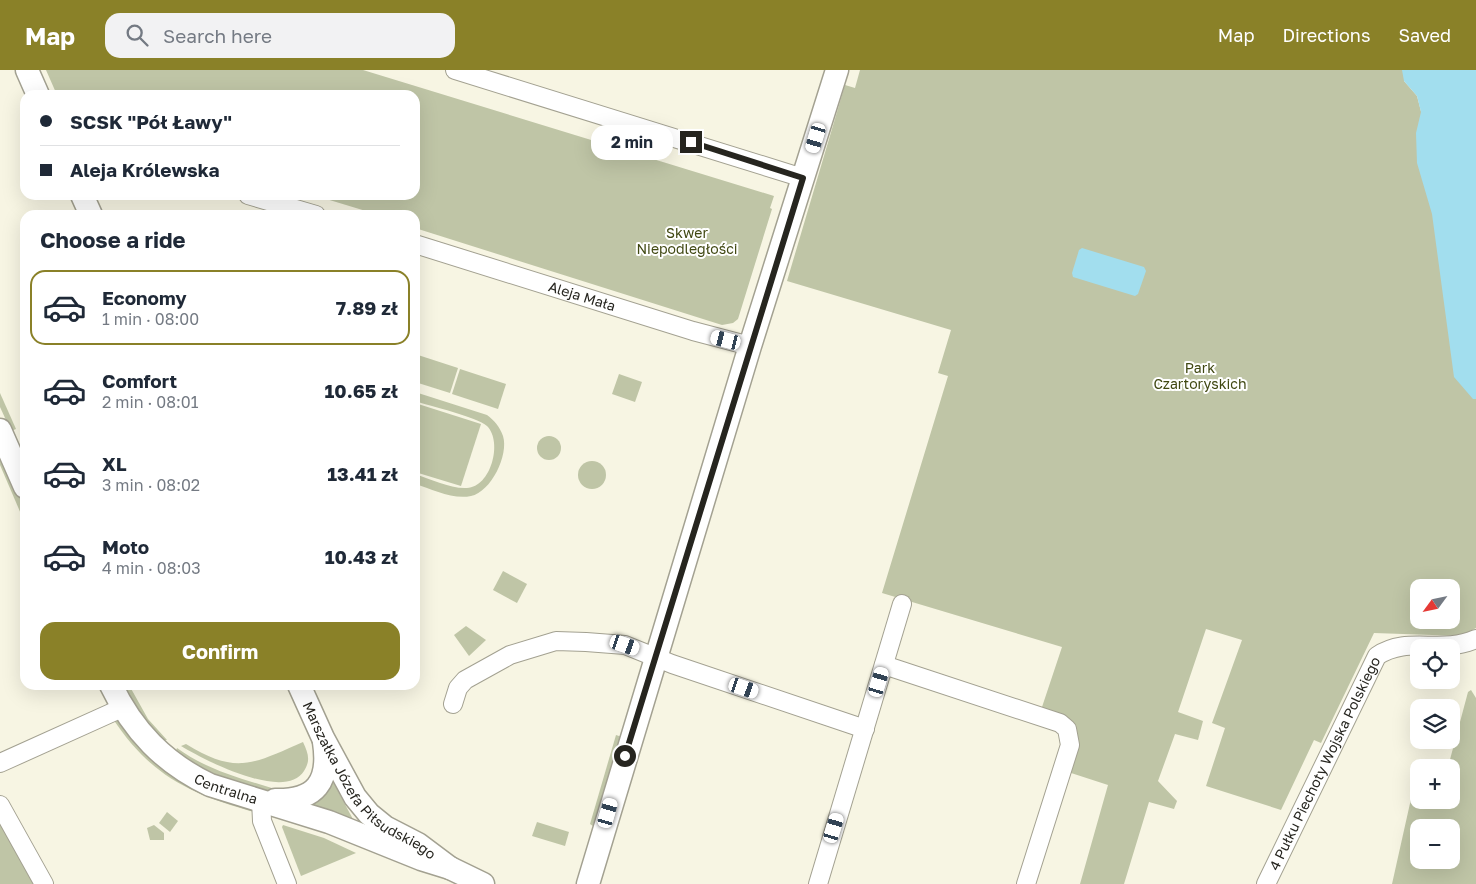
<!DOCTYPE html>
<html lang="en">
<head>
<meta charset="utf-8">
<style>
	:root { --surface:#fff; --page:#f2f2f3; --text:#1f2937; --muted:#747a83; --line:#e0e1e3; --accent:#8a8128 }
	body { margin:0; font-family:"Golos Text",sans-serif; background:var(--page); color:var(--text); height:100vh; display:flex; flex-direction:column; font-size:19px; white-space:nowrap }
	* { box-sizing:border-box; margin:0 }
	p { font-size:16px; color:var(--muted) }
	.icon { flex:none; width:28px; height:28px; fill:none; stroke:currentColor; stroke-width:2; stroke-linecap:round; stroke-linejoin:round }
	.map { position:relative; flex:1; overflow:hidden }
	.side { position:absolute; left:20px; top:140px; width:400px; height:480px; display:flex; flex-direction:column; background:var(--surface); border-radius:15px; box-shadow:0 5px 20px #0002 }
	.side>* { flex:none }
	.top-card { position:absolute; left:20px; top:20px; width:400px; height:110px; border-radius:15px; box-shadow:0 5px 20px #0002; display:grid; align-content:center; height:110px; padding:0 20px; background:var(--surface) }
	.needle { width:32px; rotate:237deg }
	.controls { position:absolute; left:1410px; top:509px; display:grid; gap:10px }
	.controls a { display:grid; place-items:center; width:50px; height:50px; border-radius:10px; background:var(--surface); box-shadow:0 5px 20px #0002; font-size:25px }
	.end { position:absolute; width:22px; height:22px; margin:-11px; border:6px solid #26251f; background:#fff; box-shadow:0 0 0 2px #fff }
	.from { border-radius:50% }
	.bubble { position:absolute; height:35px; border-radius:15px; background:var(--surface); box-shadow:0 5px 20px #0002; font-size:16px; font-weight:700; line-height:35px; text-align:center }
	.car { position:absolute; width:15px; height:30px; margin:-15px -8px; border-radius:6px; box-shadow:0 0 4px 1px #0007; background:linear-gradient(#fff 24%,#345 0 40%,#fff 0 76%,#345 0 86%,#fff 0) }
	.top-card b { display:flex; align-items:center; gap:18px; height:48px; font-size:19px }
	.top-card b+b { border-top:1px solid var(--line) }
	.top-card i { width:12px; height:12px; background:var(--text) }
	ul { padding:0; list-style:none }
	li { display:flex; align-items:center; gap:15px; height:75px; margin:0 10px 8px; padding:0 10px; border:2px solid transparent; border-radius:15px }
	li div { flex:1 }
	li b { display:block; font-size:19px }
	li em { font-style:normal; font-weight:700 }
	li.active { border-color:var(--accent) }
	li>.icon { width:45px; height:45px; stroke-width:1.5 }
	h2 { padding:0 20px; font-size:22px; line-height:60px }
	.action { display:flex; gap:10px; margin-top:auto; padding:10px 20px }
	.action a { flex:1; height:58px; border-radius:15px; background:var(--accent); color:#fff; font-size:20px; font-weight:700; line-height:58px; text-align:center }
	header { display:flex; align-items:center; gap:30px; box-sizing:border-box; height:70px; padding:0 25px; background:var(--accent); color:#fff }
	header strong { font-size:24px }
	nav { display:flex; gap:28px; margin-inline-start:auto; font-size:18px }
	.search { width:350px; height:45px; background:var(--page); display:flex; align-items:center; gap:12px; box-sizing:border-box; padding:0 18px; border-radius:15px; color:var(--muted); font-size:19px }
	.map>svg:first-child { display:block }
	.green { fill:#bfc5a6; fill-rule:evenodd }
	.water { fill:#a2deee }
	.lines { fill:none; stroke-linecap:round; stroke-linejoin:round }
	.minor-casing { stroke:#a3a191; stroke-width:20 }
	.major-casing { stroke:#a3a191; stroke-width:25 }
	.minor { stroke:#fff; stroke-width:18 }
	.major { stroke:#fff; stroke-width:22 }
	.route { stroke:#26251f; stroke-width:6 }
	.labels { text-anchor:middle; stroke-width:4; stroke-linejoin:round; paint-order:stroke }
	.park-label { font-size:14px; fill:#404812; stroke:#fff }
	.street-label { font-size:14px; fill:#26251f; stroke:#fff }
</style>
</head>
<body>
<header>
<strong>Map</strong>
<div class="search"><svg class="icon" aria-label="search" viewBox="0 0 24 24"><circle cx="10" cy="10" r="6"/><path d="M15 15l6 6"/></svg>Search here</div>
<nav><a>Map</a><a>Directions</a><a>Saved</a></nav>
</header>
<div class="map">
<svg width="1476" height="814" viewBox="0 0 1476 814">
	<rect width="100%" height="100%" fill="#f7f5e3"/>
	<g class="green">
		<polygon points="46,0 363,0 774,126 770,138 772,139 738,249 733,253 722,255 415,158 415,145 379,145 313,125 415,125 415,25 57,25"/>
		<path d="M860,0H1408L1404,11L1417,26L1476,253V558L1461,566L1374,563L1321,673L1314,670L1281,740L1206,716L1225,658L1212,653L1242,570L1206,559L1178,642L1203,651L1198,670L1175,664L1158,711L1177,731L1174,739L1149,732L1124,814H1080L1108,715L1068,702L1076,672L1072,652L1042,637L1062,577L882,523L948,306L938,303L951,260L787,211L845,15L855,18ZM1419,518H1451V550H1419Z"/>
		<polygon points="418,285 458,298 450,323 415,312 415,296"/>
		<polygon points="460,299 506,314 498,339 452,324"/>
		<polygon points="619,304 642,312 635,332 612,324"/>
		<path d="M415,322L487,345C494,350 500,357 503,366C509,385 491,422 471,426C453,430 432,419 415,414V404C430,409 451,419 467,418C491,417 503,372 487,356C477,347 430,336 415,331Z"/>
		<polygon points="0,323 16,359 11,361 0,337"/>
		<polygon points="415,333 481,354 461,416 415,402"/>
		<circle cx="549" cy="378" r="12"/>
		<polygon points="0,381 25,439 21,444 0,395"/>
		<circle cx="592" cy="405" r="14"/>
		<polygon points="503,501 527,514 517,533 493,520"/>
		<polygon points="466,556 486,570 469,586 454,565"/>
		<polygon points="122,615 129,615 148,649 167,670 160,671 145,655"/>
		<path d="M1471,620L1476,628V814H1392L1417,702L1419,703V730H1451V698L1448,697L1468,622ZM1419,758H1451V790H1419Z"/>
		<path d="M113,649L121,652L251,737L254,742C190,724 151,706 113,649Z"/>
		<polygon points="616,665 622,667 593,756 590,754"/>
		<path d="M303,672C308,683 311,690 304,701C285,732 204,690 181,676L186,674C236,705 253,694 303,672Z"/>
		<path d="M177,678C207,700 240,708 275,719L276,724L207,704L175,683Z"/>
		<polygon points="332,710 355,753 306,736"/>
		<polygon points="167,742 178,751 170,762 159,753"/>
		<polygon points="0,748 38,814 0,814"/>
		<polygon points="537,752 569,762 565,776 532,766"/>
		<polygon points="154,755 164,763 164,770 150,770 147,758"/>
		<polygon points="283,755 324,768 356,783 301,806 282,757"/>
	</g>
	<g class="water">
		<polygon points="1402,0 1476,0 1476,329 1473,329 1454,307 1432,144 1417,93 1416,63 1421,42 1417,26 1404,11"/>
		<polygon points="1082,178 1144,197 1146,201 1138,224 1135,226 1073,207 1072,203 1079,180"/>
	</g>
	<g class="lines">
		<defs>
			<g id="minor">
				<polyline points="455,0 803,108"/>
				<polyline points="248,125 316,145"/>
				<path id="s1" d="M415,174L693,261L750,276"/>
				<polyline points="884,595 1060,653 1067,659 1070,675 1026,814"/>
				<polyline points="453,634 458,618 465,610 510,585 556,571 586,572 625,575 672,594 865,659"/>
				<polyline points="0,693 122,638"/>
				<polyline points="261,730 262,751 287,814"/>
				<polyline points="0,735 44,814"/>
				<polyline points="818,814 902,534"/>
				<path id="s2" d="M1266,814L1377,586C1408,565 1440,585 1476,569"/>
			</g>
			<g id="major">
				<polyline points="27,0 38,25"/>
				<polyline points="82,125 91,145"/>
				<polyline points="0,360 25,417"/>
				<path id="s3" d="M111,615C133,661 164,693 210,715L329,752L421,789L450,798"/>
				<path id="s4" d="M299,615L323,668L355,727L369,744L385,757L418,774L450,798L483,814"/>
				<path d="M275,730C316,731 330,712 324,672"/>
				<polyline points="588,814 750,276 837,0"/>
			</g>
		</defs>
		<use href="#minor" class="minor-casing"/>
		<use href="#major" class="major-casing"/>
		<use href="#minor" class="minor"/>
		<use href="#major" class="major"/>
	</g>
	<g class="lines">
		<polyline class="route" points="625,686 803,108 691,72"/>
	</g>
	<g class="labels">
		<g class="park-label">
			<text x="687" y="168">Skwer<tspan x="687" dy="16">Niepodległości</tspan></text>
			<text x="1200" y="303">Park<tspan x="1200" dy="16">Czartoryskich</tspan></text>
		</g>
		<g class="street-label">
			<text dy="5" stroke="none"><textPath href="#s1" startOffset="175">Aleja Mała</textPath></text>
			<text dy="5" stroke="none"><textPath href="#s2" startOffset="134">4 Pułku Piechoty Wojska Polskiego</textPath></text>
			<text dy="5" stroke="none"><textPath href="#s4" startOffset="122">Marszałka Józefa Piłsudskiego</textPath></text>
			<text dy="5" stroke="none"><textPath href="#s3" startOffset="160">Centralna</textPath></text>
		</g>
	</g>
</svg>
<div class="controls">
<a><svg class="needle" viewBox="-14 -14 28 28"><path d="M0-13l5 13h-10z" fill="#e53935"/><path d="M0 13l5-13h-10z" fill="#747a83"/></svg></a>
<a><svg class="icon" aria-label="locate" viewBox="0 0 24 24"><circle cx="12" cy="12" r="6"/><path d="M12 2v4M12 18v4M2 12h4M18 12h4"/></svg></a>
<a><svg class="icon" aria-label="layers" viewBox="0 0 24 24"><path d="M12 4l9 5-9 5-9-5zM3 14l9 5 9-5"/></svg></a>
<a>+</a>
<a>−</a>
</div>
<i class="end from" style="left:625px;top:686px"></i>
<i class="end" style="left:691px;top:72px"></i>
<div class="bubble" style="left:591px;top:55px;width:82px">2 min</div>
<i class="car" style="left:816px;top:68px;rotate:197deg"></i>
<i class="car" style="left:726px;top:270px;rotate:284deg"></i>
<i class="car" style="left:625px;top:575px;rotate:109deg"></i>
<i class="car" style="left:879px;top:612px;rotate:17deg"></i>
<i class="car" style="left:744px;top:618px;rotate:109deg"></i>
<i class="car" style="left:608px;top:743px;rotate:16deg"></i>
<i class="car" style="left:834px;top:758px;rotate:17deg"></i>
<div class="top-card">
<b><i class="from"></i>SCSK &quot;Pół Ławy&quot;</b>
<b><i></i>Aleja Królewska</b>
</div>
<section class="side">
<h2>Choose a ride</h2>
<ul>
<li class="active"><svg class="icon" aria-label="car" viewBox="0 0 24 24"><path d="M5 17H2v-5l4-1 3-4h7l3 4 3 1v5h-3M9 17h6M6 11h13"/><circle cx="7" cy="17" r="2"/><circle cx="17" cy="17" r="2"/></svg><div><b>Economy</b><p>1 min · 08:00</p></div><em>7.89 zł</em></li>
<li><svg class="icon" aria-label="car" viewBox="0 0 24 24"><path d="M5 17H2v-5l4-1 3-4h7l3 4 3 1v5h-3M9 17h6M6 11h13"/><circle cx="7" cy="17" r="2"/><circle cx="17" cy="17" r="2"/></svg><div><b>Comfort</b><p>2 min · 08:01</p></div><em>10.65 zł</em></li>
<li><svg class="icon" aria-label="car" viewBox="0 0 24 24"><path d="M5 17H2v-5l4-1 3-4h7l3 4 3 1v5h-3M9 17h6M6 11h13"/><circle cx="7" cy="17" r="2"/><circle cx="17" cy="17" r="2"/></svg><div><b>XL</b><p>3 min · 08:02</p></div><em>13.41 zł</em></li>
<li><svg class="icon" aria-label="car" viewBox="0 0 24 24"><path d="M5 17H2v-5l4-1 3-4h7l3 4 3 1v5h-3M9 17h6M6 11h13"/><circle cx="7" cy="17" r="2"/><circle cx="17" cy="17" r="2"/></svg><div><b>Moto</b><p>4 min · 08:03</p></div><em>10.43 zł</em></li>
</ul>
<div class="action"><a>Confirm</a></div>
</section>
</div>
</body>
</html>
